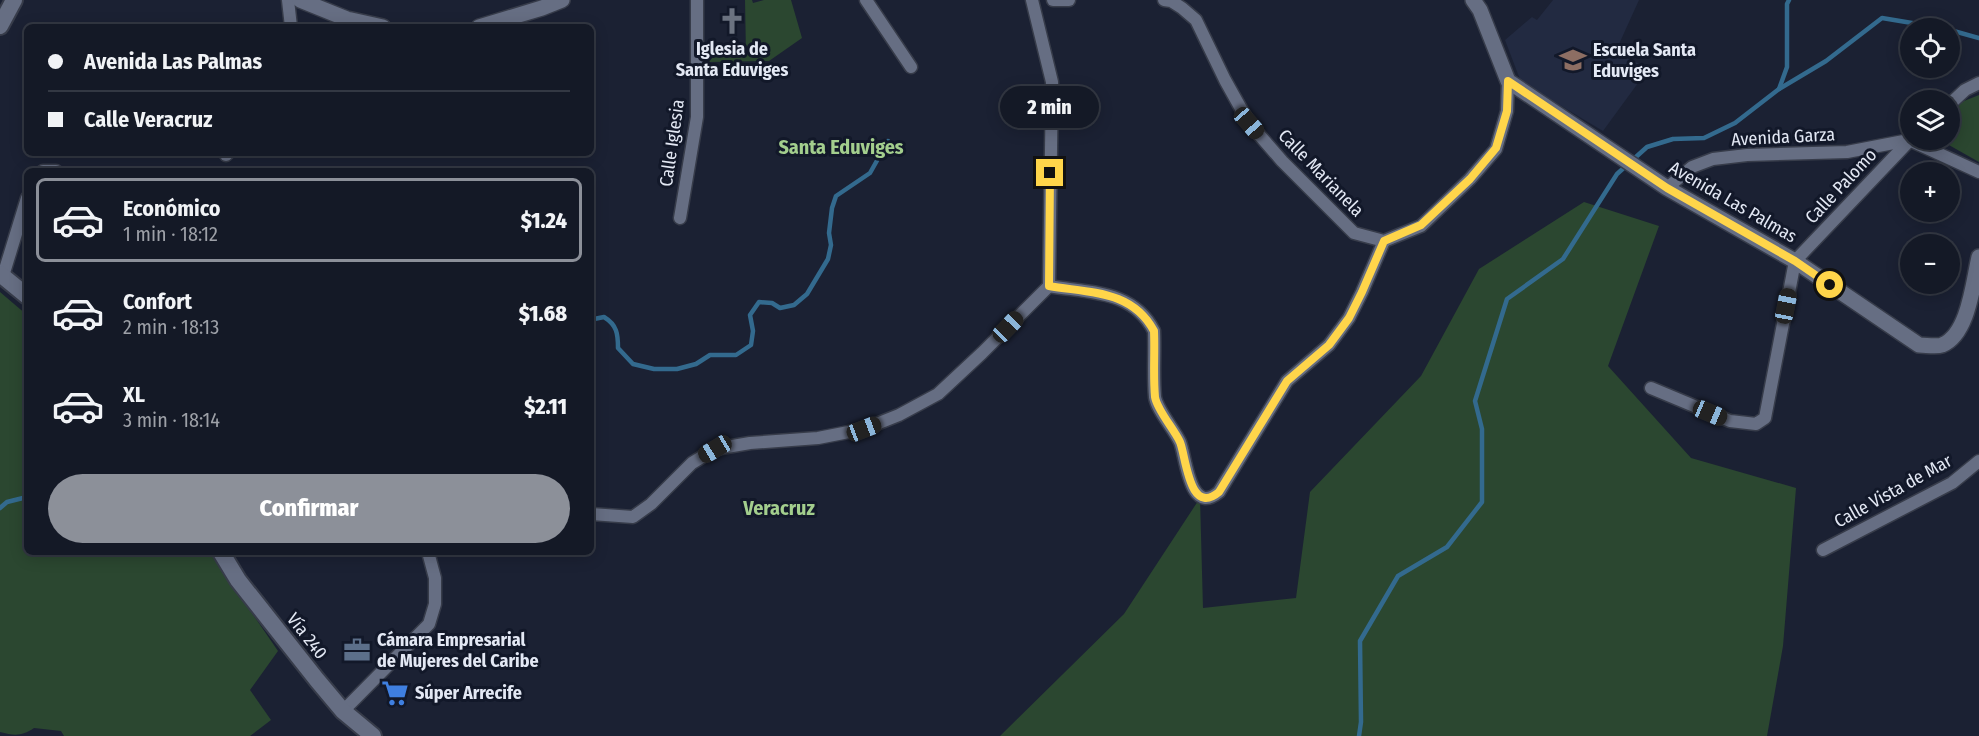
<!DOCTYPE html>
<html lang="es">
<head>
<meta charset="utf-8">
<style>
	:root { --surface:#141926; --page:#212632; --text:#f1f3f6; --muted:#9da0a7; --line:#333843; --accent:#8c9099 }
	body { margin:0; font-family:"Fira Sans Condensed",sans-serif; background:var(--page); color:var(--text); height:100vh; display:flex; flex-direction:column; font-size:22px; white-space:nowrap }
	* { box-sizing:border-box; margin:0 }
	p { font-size:20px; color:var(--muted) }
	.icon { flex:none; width:33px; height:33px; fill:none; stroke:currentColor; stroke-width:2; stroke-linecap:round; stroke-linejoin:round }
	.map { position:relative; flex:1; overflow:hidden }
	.drawer { position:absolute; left:24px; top:168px; width:570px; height:387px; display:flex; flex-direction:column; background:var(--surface); border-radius:9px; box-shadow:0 3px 15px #0003,0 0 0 2px var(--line) }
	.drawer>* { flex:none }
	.hud { position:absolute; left:24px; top:24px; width:570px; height:132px; border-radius:9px; box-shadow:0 3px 15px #0003,0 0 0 2px var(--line); display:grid; align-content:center; height:132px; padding:0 24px; background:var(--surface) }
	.tools { position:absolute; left:1900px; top:18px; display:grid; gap:12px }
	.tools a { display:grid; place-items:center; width:60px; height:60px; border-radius:50%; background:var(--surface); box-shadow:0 3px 15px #0003,0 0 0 2px var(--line); font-size:30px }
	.end { position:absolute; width:27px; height:27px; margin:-14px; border:8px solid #ffd54a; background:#111; box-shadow:0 0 0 3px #111 }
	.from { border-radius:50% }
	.bubble { position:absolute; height:42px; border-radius:21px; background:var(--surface); box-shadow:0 3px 15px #0003,0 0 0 2px var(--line); font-size:20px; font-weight:800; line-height:42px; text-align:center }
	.car { position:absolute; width:18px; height:36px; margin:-18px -9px; border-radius:8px; box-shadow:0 0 4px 2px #0007; background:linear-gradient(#222 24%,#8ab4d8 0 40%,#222 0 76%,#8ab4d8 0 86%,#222 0) }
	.hud b { display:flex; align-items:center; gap:21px; height:57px; font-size:22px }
	.hud b+b { border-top:2px solid var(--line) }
	.hud i { width:15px; height:15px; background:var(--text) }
	ul { padding:10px 0 0; list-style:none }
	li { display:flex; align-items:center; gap:18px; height:84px; margin:0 12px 9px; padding:0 12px; border:3px solid transparent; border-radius:9px }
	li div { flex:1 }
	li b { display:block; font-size:22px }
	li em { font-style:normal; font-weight:800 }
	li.current { border-color:var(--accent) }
	li>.icon { width:54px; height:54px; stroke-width:1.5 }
	.primary-button { display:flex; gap:12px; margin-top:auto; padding:12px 24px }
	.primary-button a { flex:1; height:69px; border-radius:36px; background:var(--accent); color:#fff; font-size:24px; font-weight:800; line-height:69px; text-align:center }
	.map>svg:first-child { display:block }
	.built { fill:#222a41 }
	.green { fill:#2b4730 }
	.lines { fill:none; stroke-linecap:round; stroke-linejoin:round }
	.stream { stroke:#336a8e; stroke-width:4.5 }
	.minor-casing { stroke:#373c4a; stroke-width:15 }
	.tertiary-casing { stroke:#373c4a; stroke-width:18 }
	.secondary-casing { stroke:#373c4a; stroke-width:20 }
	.minor { stroke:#666e83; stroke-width:12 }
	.tertiary { stroke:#666e83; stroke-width:15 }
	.secondary { stroke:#666e83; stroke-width:16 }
	.route { stroke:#ffd54a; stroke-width:8 }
	.labels { text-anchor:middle; stroke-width:6; stroke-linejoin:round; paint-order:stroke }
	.poi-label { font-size:18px; font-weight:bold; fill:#e3e8f4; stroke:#121829; text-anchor:start }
	.street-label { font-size:18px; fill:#e3e8f4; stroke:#121829 }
	.neighbourhood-label { font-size:20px; font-weight:bold; fill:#a3ce8d; stroke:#121829 }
</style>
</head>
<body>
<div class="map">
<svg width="1979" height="736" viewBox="0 0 1979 736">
	<rect width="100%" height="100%" fill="#1b2133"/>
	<polygon class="built" points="1553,0 1639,0 1615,53 1649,68 1603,131 1521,82 1505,40 1532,17 1537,20"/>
	<g class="green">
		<polygon points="745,0 752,0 753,3 764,0 791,0 802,38 769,61 709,62 710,55 746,55"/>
		<polygon points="1979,95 1979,162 1940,140 1950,140 1950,113 1959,103"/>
		<polygon points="1584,202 1659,226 1608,366 1691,458 1796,488 1783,646 1767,736 1000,736 1124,614 1200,498 1203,608 1296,598 1310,492 1421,376 1479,269"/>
		<path d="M0,292L27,315V552H210L278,651L250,690L271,720L250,736H64L61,731L34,728C22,736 15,736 0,732Z"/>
	</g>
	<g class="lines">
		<g class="stream">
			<polyline points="1950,30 1979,38"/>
			<polyline points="1779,89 1787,67 1787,4 1789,0"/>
			<path d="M591,323L594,319L604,317C617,325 618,334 618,348L633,364L654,369H677L696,364L710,355H736L751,345L753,331L750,315L759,302L772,303L780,308L794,305L807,294L828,259L831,245L829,233L832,208L836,196L870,173L888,141"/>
			<polyline points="0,508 7,502 27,497"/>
			<polyline points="1359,736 1361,722 1360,641 1398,576 1447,547 1482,502 1482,429 1475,401 1507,299 1563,259 1617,174 1647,147 1673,139 1704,138 1735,123 1779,89 1826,61 1882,18 1942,28"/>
		</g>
		<defs>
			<g id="minor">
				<polyline points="288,0 291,27"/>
				<polyline points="866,0 911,67"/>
				<polyline points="1053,0 1069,0"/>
				<polyline points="1164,0 1171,1 1182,8 1196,20 1225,80 1249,123 1282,161 1354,233 1384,241 1421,226 1470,179 1496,149 1507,111 1508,81"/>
				<polyline points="1950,104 1965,90 1979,83"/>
				<polyline points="1909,140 1979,172"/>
				<polyline points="226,155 228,153"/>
				<polyline points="43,171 56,171"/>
				<polyline points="1667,188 1692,167 1713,159 1747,155 1847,152 1909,140"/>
				<polyline points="680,218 697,117 697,0"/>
				<polyline points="3,276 27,198"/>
				<path d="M1049,286C1090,293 1133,290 1154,331C1155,353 1153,375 1155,397C1157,410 1174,429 1180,442C1186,456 1189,517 1219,492L1287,381L1329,345L1349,318L1362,292L1384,241"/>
				<polyline points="1651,388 1730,421 1756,424 1765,418 1795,261 1911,139"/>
				<polyline points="591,514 633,517 651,504 692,463 715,449 750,443 818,438 864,429 899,415 938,394 982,353 1049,286 1052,82 1032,0"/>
				<polyline points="1823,550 1952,483 1979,461"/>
				<polyline points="343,711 429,624 435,604 435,578 428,552"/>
			</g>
			<g id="tertiary">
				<polyline points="300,0 347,19 383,27"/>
				<path d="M1473,0L1480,10L1508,81L1667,188L1795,261L1919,345C1926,345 1936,347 1942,345C1969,334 1973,282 1979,257"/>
				<polyline points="479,27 542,8 562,0"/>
			</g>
			<g id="secondary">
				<polyline points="0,26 14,0"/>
				<polyline points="0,274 27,296"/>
				<polyline points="221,552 238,580 317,680 343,711 373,736"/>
			</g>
		</defs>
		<use href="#minor" class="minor-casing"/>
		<use href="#tertiary" class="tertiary-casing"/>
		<use href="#secondary" class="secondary-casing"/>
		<use href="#minor" class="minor"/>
		<use href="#tertiary" class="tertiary"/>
		<use href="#secondary" class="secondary"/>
	</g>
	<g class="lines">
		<path class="route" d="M1050,173L1049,286C1090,293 1132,290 1154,331C1155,353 1153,375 1155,397C1157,410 1174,429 1180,442C1186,456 1189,517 1219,492L1287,381L1329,345L1349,318L1362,292L1384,241L1421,225L1470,179L1496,148L1507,111L1508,81L1667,188L1795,261L1830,285"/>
	</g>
	<defs>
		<symbol id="church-bare" viewBox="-9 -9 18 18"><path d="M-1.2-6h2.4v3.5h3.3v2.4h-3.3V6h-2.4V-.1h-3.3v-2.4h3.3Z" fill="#6b7280" stroke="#121829" stroke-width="2.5" paint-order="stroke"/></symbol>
		<symbol id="school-bare" viewBox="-9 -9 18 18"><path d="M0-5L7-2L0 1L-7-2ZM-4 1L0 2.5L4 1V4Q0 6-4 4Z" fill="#8d6e63" stroke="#121829" stroke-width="2.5" paint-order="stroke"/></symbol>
		<symbol id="office-bare" viewBox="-9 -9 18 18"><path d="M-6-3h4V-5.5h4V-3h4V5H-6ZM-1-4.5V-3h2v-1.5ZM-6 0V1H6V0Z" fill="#5c6f8a" stroke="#121829" stroke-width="2.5" paint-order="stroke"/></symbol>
		<symbol id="supermarket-bare" viewBox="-9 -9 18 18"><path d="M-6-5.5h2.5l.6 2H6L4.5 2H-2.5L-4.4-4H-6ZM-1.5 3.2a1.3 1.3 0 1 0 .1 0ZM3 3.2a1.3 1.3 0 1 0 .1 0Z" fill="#3f7fe0" stroke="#121829" stroke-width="2.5" paint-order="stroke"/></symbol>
	</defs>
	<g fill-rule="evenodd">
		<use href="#church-bare" x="713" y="2" width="38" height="38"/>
		<use href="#school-bare" x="1554" y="41" width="38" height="38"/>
		<use href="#office-bare" x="338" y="631" width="38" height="38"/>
		<use href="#supermarket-bare" x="376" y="674" width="38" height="38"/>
	</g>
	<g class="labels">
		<g class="poi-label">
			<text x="732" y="55" text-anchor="middle">Iglesia de<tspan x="732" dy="21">Santa Eduviges</tspan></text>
			<text x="1593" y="56">Escuela Santa<tspan x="1593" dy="21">Eduviges</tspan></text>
			<text x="377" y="646">Cámara Empresarial<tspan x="377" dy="21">de Mujeres del Caribe</tspan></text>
			<text x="415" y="699">Súper Arrecife</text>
		</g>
		<g class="street-label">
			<text transform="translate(1783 137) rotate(-3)" y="6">Avenida Garza</text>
			<text transform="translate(672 143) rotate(-82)" y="6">Calle Iglesia</text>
			<text transform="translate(1321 173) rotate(46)" y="6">Calle Marianela</text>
			<text transform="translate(1841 186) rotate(-47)" y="6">Calle Palomo</text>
			<text transform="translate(1733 202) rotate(30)" y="6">Avenida Las Palmas</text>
			<text transform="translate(1893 491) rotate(-29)" y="6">Calle Vista de Mar</text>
			<text transform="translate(307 636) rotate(52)" y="6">Vía 240</text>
		</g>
		<g class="neighbourhood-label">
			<text x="841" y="154">Santa Eduviges</text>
			<text x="779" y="515">Veracruz</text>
		</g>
	</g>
</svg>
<div class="tools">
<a><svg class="icon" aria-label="locate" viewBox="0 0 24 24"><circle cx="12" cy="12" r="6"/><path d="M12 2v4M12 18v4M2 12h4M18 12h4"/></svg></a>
<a><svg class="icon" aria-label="layers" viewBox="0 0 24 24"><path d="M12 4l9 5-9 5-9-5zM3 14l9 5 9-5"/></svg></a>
<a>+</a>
<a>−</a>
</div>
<i class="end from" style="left:1830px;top:285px"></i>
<i class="end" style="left:1050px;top:173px"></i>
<div class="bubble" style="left:1000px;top:86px;width:99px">2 min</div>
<i class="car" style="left:1249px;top:123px;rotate:139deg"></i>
<i class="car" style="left:1786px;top:306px;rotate:11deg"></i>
<i class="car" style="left:1008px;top:327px;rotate:44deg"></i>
<i class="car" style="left:1710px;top:413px;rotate:113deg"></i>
<i class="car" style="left:864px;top:429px;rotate:69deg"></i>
<i class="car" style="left:715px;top:449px;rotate:239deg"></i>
<div class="hud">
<b><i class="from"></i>Avenida Las Palmas</b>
<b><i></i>Calle Veracruz</b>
</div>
<section class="drawer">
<ul>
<li class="current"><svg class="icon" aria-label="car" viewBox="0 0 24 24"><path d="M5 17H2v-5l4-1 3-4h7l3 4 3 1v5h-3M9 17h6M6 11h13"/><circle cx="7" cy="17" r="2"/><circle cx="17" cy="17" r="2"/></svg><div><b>Económico</b><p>1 min · 18:12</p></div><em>$1.24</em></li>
<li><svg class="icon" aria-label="car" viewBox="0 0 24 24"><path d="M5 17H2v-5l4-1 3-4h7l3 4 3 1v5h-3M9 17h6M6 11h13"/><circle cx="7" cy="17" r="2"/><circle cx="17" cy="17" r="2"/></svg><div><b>Confort</b><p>2 min · 18:13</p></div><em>$1.68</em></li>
<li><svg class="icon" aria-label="car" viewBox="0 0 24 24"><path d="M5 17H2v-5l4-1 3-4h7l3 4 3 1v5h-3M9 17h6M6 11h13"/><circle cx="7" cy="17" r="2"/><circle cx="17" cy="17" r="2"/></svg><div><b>XL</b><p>3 min · 18:14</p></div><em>$2.11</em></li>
</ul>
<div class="primary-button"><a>Confirmar</a></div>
</section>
</div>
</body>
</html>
